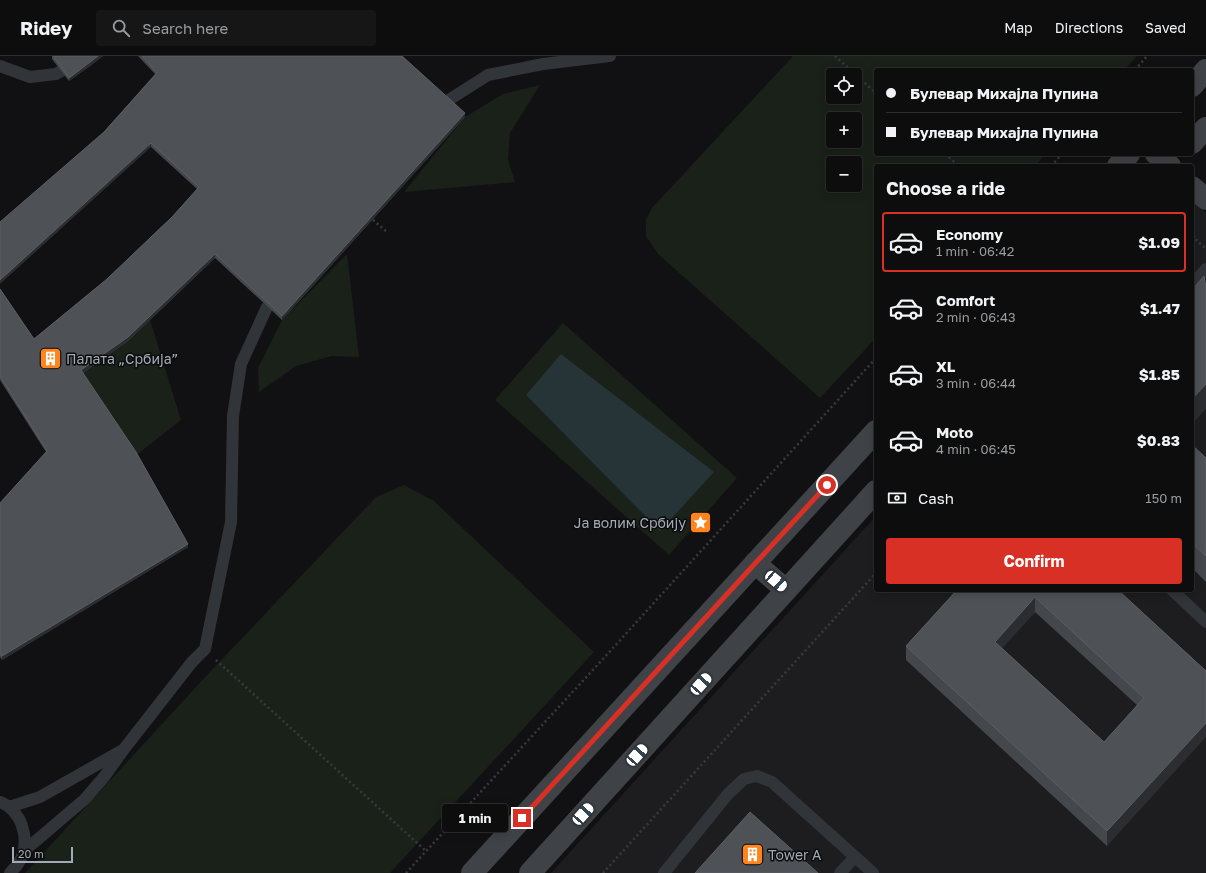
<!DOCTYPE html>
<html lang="en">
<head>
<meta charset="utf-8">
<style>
	:root { --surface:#0d0d0e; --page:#161617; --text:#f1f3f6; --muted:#9a9c9e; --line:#2d2d2e; --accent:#d93025 }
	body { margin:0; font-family:"Golos Text",sans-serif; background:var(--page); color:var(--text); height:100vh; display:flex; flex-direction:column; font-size:15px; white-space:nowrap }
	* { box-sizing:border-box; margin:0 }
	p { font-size:13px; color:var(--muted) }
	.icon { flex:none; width:22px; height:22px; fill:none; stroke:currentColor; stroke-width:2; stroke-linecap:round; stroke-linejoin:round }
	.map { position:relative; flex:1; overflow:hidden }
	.drawer { position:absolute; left:874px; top:108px; width:320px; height:428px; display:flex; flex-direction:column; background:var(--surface); border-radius:4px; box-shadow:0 2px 10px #0003,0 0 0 1px var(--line) }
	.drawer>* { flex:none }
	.hud { position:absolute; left:874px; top:12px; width:320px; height:88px; border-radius:4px; box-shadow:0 2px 10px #0003,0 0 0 1px var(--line); display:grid; align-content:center; height:88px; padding:0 12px; background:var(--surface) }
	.fabs { position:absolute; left:826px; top:12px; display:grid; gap:8px }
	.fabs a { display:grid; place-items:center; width:36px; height:36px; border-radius:4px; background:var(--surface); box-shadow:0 2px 10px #0003,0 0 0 1px var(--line); font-size:20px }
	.scale { position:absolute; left:12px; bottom:10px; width:61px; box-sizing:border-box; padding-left:4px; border:2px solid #a1abb5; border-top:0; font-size:11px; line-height:14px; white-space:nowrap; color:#a1abb5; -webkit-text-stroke:3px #0c0c0d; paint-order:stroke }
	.end { position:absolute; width:18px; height:18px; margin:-9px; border:5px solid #d93025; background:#fff; box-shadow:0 0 0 2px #fff }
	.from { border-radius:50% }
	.bubble { position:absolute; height:28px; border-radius:4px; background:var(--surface); box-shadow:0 2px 10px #0003,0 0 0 1px var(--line); font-size:13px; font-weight:700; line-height:28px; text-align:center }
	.car { position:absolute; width:12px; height:24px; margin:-12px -6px; border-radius:5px; box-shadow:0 0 3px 1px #0007; background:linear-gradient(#fff 24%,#345 0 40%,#fff 0 76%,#345 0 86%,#fff 0) }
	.hud b { display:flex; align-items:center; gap:14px; height:38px; font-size:15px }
	.hud b+b { border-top:1px solid var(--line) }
	.hud i { width:10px; height:10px; background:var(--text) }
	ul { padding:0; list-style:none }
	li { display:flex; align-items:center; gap:12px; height:60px; margin:0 8px 6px; padding:0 4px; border:2px solid transparent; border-radius:4px }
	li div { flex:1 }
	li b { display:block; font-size:15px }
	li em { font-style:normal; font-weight:700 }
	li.selected { border-color:var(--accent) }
	li>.icon { width:36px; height:36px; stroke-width:1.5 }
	h2 { padding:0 12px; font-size:18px; line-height:48px }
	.pay { display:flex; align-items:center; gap:10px; height:44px; padding:0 12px; font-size:15px }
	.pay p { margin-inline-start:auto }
	.action { display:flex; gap:8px; margin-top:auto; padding:8px 12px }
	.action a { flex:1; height:46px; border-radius:4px; background:var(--accent); color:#fff; font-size:16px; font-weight:700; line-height:46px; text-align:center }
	header { display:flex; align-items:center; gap:24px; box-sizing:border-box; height:56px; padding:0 20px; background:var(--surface); border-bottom:1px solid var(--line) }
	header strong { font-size:19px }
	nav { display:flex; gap:22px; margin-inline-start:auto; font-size:14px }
	.search { width:280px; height:36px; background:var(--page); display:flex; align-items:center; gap:10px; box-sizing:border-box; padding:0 14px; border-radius:4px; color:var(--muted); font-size:15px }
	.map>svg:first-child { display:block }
	.built { fill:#1d1d20 }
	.green { fill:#192119; fill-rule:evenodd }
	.water { fill:#263337 }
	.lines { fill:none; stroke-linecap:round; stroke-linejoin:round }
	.path { stroke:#373b3f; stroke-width:2.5; stroke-dasharray:2 3; stroke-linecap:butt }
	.lane { stroke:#313438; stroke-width:12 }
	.secondary { stroke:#3f4348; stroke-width:22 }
	.wall { fill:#44474b; fill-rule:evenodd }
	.shaded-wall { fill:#2b2d30 }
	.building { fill:#4e5156; stroke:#5b5f65; fill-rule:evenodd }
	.route { stroke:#d93025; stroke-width:5 }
	.labels { text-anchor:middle; stroke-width:3; stroke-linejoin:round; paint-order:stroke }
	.poi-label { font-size:14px; fill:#a1abb5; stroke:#0c0c0d; text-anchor:start }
</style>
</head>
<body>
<header>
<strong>Ridey</strong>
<div class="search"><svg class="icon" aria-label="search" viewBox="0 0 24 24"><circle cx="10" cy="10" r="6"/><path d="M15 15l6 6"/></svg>Search here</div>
<nav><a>Map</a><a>Directions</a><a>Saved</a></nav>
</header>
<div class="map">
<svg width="1206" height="817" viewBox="0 0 1206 817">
	<rect width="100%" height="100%" fill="#111113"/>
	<polygon class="built" points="1192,144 1206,157 1206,817 551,817 876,460 876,534 1192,534"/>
	<g class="green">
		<path d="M793,0H1137L1124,14H876V98H1046L1035,110H876V282L820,342L658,198L646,180V164L652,152ZM833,19H855V41H833ZM833,63H855V85H833ZM833,107H855V129H833Z"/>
		<polygon points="540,29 510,77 508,104 515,126 404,136 465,61 503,38"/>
		<polygon points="347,198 359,301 332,300 296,310 259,336 258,312 282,264"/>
		<polygon points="150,264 181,364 135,400 81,318 128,285"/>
		<polygon points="563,267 737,422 669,499 495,344"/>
		<polygon points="404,429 434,445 594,596 390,817 25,817 207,619 376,441"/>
	</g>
	<polygon class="water" points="561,298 714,416 660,475 526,339"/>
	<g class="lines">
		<g class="path">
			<polyline points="835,0 876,37"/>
			<polyline points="1135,14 1147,0"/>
			<polyline points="945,98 959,110"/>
			<polyline points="1051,110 1062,98"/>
			<polyline points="373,164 387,176"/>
			<polyline points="1192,180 1206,193"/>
			<polyline points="216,604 426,795"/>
			<polyline points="406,817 603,603 876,302"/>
			<polyline points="603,817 876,517"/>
		</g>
		<g class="lane">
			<polyline points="0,10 30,21 56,18 61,15"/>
			<polyline points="447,45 488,19 543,8 610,0"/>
			<polyline points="1192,229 1206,213"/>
			<polyline points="1172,534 1206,566"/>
			<path d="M0,746C3,747 6,749 8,750C25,763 30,790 18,808C16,811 12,814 10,817"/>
			<polyline points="9,751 40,741 121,695"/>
			<polyline points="24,795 85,743 104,721 124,693 192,606 205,593 231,466 233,360 241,308 267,251"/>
			<polyline points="664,817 728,738 744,723 757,720 772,726 873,817"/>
			<polyline points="840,817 855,801"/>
		</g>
		<g class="secondary">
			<polyline points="1192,30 1206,14"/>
			<polyline points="1192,87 1206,72"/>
			<polyline points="1156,98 1170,110"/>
			<polyline points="1118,110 1129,98"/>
			<polyline points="1192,131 1206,143"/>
			<polyline points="755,507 786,534"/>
			<polyline points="472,817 876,375"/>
			<polyline points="530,817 876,435"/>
		</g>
	</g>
	<g class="wall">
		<polygon points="52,0 103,0 90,10 69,25 52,3"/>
		<polygon points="138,0 402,0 465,61 282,264 215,202 128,285 83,317 188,491 2,604 0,601 0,447 46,396 0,324 0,233 34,283 107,223 172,161 197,133 151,91 104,76 155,18"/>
		<polygon points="1192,389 1206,402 1206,526 1192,512"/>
		<path d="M957,534H1118L1206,615L1107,790L906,604V590ZM1035,556L1137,649L1104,686L1002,592Z"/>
	</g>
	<g class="shaded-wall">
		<polygon points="98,0 103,0 90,10 69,25 69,22"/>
		<polygon points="465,57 465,61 282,264 282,260"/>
		<polygon points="151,87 151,91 0,228 0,224"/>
		<polygon points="215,198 215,202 128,285 81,318 81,314"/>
		<polygon points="1206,328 1206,353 1192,368 1192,343"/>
		<polygon points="188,488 188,491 2,604 2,600"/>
		<polygon points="1035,541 1035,556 995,600 995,586"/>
		<polygon points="1206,667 1206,681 1107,790 1107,775"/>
	</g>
	<g class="building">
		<polygon points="53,0 98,0 69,22"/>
		<polygon points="142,0 402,0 465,57 282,260 215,198 128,281 81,314 136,396 188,488 2,600 0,597 0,447 47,395 0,320 0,233 34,283 107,223 172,161 199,131 151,87 0,224 0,166 104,76 157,17"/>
		<polygon points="1204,220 1206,231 1206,328 1192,343 1192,234"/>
		<polygon points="1192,389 1206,402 1206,500 1192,487"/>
		<path d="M957,534H1118L1206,615V667L1107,775L906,590ZM1035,541L1144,642L1104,686L995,586Z"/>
		<polygon points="750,756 818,817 695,817"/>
	</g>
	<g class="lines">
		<polyline class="route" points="522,762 827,429"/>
	</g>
	<defs>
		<symbol id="building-square" viewBox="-11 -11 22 22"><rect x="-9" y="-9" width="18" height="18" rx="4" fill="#ff841c" stroke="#0c0c0d"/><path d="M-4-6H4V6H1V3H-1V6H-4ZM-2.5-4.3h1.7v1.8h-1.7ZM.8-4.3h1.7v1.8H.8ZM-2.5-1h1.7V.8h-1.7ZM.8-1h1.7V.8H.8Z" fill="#fff"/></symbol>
		<symbol id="sight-square" viewBox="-11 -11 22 22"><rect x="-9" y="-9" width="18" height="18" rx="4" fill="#ff841c" stroke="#0c0c0d"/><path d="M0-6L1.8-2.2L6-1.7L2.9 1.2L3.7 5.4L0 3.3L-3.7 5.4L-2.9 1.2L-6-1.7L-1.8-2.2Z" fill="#fff"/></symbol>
	</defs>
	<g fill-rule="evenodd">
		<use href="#building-square" x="38" y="290" width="25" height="25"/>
		<use href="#sight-square" x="688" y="454" width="25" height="25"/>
		<use href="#building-square" x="740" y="786" width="25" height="25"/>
	</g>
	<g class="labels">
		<g class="poi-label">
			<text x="66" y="308">Палата „Србија”</text>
			<text x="686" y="472" text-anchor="end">Ја волим Србију</text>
			<text x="768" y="804">Tower A</text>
		</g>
	</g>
</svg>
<div class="fabs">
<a><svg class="icon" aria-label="locate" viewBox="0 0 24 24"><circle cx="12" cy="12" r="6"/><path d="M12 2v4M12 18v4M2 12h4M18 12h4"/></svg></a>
<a>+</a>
<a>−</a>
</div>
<div class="scale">20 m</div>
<i class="end from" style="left:827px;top:429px"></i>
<i class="end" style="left:522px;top:762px"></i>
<div class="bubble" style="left:442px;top:748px;width:66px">1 min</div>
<i class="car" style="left:776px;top:525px;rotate:131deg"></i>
<i class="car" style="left:701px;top:628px;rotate:42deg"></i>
<i class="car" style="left:637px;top:699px;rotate:42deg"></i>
<i class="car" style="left:583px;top:758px;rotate:42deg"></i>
<div class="hud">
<b><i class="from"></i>Булевар Михајла Пупина</b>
<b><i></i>Булевар Михајла Пупина</b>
</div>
<section class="drawer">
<h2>Choose a ride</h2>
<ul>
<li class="selected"><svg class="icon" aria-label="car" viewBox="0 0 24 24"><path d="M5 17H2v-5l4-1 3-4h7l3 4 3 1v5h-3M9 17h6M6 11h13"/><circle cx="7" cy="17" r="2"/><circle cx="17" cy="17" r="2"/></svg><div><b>Economy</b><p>1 min · 06:42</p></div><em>$1.09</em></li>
<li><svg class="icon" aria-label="car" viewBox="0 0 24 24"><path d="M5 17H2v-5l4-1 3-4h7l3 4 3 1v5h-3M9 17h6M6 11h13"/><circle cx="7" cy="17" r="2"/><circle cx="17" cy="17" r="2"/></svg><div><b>Comfort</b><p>2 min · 06:43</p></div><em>$1.47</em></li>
<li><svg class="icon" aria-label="car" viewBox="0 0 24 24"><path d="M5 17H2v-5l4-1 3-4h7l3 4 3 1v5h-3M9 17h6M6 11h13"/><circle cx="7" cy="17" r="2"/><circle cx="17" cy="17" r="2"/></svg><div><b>XL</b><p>3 min · 06:44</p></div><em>$1.85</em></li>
<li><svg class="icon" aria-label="car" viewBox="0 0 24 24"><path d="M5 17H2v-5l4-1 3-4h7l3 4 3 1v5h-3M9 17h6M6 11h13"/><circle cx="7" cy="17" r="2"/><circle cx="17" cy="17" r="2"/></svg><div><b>Moto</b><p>4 min · 06:45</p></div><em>$0.83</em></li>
</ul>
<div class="pay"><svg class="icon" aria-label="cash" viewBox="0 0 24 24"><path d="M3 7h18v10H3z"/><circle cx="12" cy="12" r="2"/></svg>Cash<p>150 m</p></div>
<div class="action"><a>Confirm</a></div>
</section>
</div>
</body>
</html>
